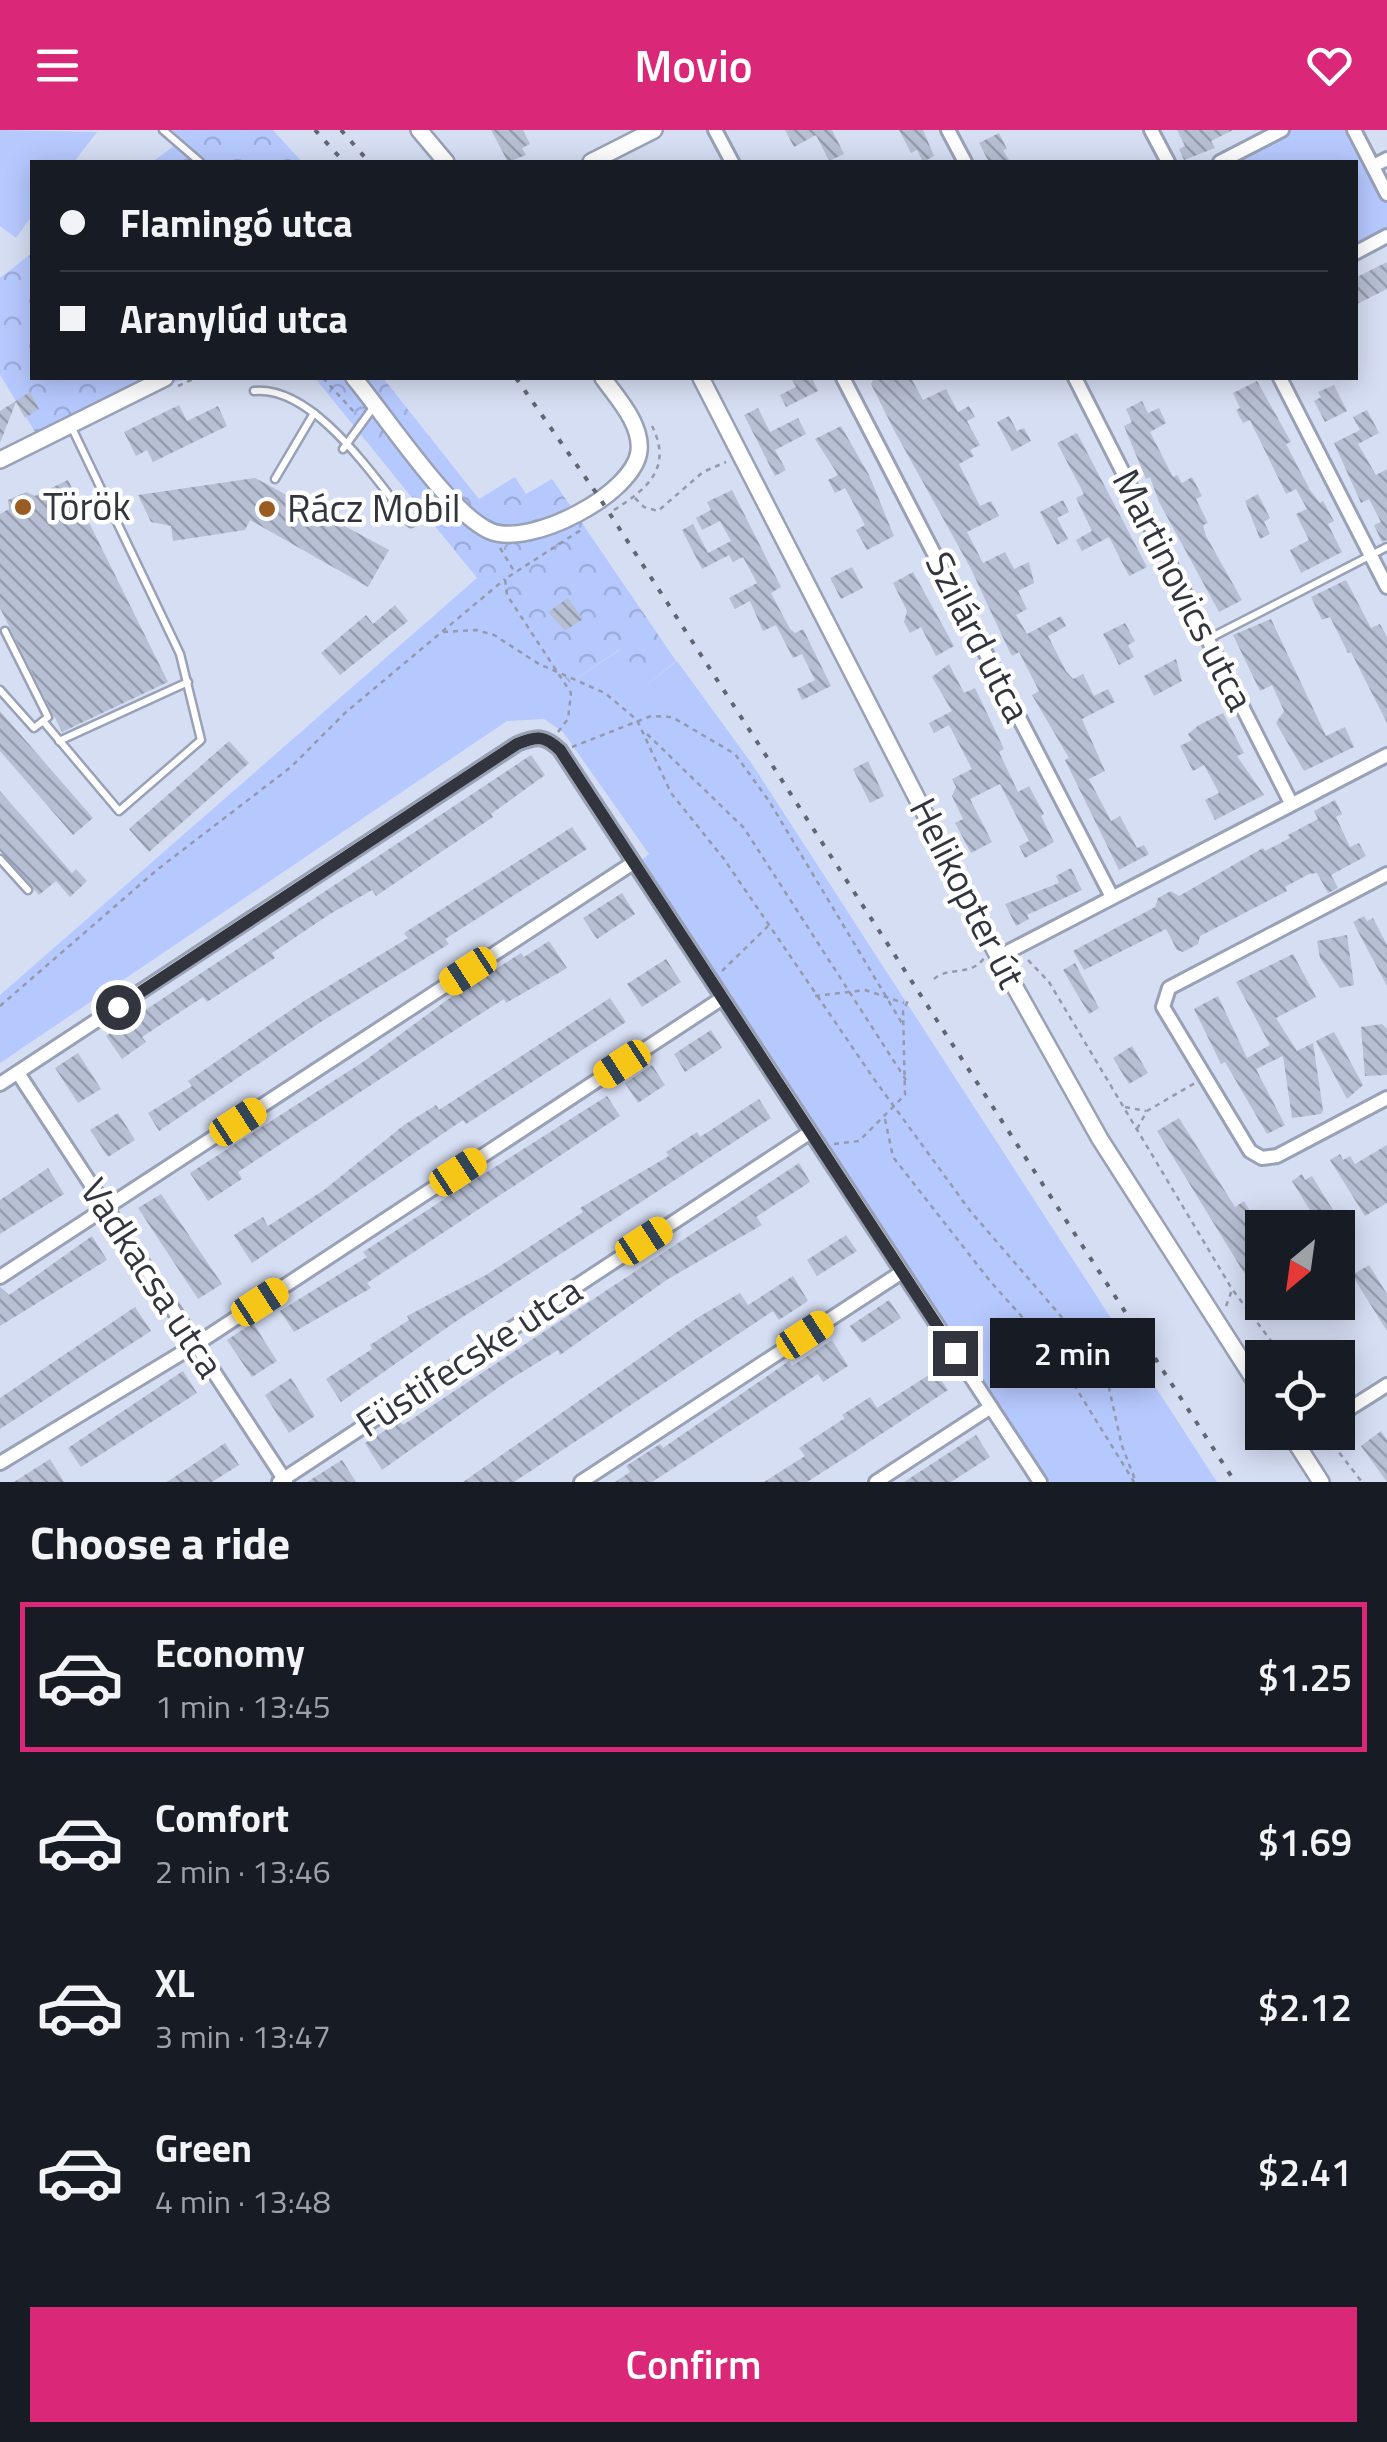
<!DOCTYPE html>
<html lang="en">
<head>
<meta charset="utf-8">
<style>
	:root { --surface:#171b24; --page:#242831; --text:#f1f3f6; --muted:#9ea1a6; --line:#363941; --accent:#db2777 }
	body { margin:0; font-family:"Titillium Web",sans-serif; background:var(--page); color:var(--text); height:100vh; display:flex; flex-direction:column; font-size:38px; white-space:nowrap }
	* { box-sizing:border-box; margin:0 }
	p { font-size:32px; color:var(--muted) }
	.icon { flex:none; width:55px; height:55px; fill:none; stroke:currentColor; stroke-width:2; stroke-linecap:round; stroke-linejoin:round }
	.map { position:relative; height:1352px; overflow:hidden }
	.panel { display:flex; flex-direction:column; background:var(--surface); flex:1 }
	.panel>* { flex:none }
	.hud { position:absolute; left:30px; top:30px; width:1328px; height:220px; border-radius:0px; box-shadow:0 5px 25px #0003; display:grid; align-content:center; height:220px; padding:0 30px; background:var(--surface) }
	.needle { width:65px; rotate:209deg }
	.tools { position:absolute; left:1245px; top:1080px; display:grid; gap:20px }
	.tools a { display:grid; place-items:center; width:110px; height:110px; border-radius:0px; background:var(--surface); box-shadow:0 5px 25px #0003; font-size:50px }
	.end { position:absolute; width:45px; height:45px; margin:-22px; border:12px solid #32353e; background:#fff; box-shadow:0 0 0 5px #fff }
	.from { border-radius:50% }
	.bubble { position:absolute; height:70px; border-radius:0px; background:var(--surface); box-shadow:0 5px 25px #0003; font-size:32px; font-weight:600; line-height:70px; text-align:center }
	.car { position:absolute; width:30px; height:60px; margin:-30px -15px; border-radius:12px; box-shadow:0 0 8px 2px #0007; background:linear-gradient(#f5c518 24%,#345 0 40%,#f5c518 0 76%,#345 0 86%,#f5c518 0) }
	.hud b { display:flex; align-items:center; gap:35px; height:95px; font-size:38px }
	.hud b+b { border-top:2px solid var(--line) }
	.hud i { width:25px; height:25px; background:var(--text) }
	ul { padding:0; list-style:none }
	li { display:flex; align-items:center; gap:30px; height:150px; margin:0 20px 15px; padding:0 10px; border:5px solid transparent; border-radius:0px }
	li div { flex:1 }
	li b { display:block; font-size:38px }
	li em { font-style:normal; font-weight:600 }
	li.selected { border-color:var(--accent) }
	li>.icon { width:90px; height:90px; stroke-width:1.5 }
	h2 { padding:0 30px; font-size:45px; line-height:120px }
	.button { display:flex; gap:20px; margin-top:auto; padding:20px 30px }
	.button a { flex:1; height:115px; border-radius:0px; background:var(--accent); color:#fff; font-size:40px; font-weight:600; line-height:115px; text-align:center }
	header { display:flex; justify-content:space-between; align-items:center; height:130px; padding:0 30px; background:var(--accent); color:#fff; font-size:45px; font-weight:600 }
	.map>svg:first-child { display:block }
	.green { fill:#b6c9fe }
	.forest { fill:url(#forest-crowns) }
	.building { fill:url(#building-back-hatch) }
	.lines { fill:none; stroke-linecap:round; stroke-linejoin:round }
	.service-casing { stroke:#99a1b6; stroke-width:11 }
	.minor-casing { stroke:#99a1b6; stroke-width:18 }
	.tertiary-casing { stroke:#99a1b6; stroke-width:20 }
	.path { stroke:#949aab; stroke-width:2.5; stroke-dasharray:5 5; stroke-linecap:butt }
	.service { stroke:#fff; stroke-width:6 }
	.minor { stroke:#fff; stroke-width:12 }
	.tertiary { stroke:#fff; stroke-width:15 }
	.rail { stroke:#626673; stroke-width:4; stroke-dasharray:5 10; stroke-linecap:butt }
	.route { stroke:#32353e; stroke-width:12 }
	.poi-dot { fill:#9a5c22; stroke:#fff; stroke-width:4 }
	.labels { text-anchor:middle; stroke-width:9; stroke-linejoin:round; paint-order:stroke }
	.poi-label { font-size:38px; fill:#32353e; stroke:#fff; text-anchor:start }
	.street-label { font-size:38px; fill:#32353e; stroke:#fff }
</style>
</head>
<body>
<header><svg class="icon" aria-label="menu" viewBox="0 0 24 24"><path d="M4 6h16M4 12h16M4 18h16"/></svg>Movio<svg class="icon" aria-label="heart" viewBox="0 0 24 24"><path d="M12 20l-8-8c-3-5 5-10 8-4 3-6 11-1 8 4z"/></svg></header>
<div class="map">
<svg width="1387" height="1352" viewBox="0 0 1387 1352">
	<defs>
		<pattern id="forest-crowns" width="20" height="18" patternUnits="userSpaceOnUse" patternTransform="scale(2.5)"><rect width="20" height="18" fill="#b6c9fe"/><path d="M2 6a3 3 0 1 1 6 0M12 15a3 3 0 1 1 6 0" fill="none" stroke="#9daddb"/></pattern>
		<pattern id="building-back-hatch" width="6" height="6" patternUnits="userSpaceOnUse" patternTransform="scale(2.5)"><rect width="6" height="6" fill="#b7bfd4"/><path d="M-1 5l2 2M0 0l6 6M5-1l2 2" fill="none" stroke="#959cad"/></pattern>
	</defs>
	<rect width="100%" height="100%" fill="#d6def4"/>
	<g class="green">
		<polygon points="0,0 97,2 74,32 32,32 32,86 16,108 0,96"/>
		<polygon points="1282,0 1354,0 1387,64 1387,106 1355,123 1355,32 1220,32"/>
		<polygon points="477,448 502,457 569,553 620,520 649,553 677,531 752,634 1217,1352 1050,1352 640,732 649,724 563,602 544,589 507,591 0,933 0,865"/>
	</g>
	<g class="forest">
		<polygon points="172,0 273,0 302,32 152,32 182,10"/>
		<polygon points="32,123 32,248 190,248 160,256 45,318 0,245 0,148"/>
		<polygon points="315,248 383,248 479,369 515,347 526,364 552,349 676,531 649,553 619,520 569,553 502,457 477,448"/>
	</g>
	<g class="building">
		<polygon points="491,0 523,0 530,14 522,18 526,25 508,32"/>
		<polygon points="785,0 832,0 844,24 829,31 816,5 794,17"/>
		<polygon points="899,0 923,0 934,26 923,32 917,20 911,23"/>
		<polygon points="1177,0 1233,0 1211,11 1215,18 1184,30 1179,19 1185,16"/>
		<polygon points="999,3 1007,19 1003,20 1010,32 989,32 979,13"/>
		<polygon points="1387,132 1387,159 1355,175 1355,148"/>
		<polygon points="791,248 812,248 818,261 786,277 780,265 796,257"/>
		<polygon points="874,248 911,248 923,270 946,259 958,282 969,276 975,287 967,291 980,315 970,320 974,326 959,334 980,376 991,371 999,386 967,402 983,433 1005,422 1014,439 1029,432 1034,453 1018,461 1027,479 1016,485 1027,504 1061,486 1066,496 1048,506 1066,541 1073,549 1083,544 1094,566 1108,559 1115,572 1082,589 1105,641 1089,649 1111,691 1120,686 1137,718 1144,715 1149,724 1119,740 1065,630 1069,628 1032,565 1039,561 1019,522 1012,526 1005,512 970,437 895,302 871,254"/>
		<polygon points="1257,251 1291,312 1286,314 1310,360 1320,373 1323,371 1334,391 1328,394 1342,422 1301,443 1290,420 1309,410 1296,384 1307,379 1296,359 1286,364 1250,290 1243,293 1236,280 1240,278 1233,263"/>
		<polygon points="1334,255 1347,281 1325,292 1314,271 1321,267 1318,262"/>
		<polygon points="30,262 39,279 25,288 16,272 0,313 0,281"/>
		<polygon points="1142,271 1148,283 1159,278 1166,293 1150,302 1173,347 1177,345 1182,353 1192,347 1202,366 1196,369 1208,393 1203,395 1206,406 1242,470 1219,482 1159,372 1150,347 1146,349 1124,296 1132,292 1126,279"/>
		<polygon points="179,275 187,291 218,276 227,296 153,332 147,320 136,326 124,302"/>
		<polygon points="758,278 770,302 798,288 806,304 775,320 786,340 775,346 744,285"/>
		<polygon points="1367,280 1379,303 1358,314 1376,345 1387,339 1387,410 1382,412 1374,395 1381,392 1369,369 1361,373 1334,313 1360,300 1353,287"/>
		<polygon points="1009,286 1017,301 1024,298 1031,311 1012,321 997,292"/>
		<polygon points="841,296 869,345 894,406 867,420 856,400 865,395 845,358 835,363 828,350 838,345 815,309"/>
		<polygon points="1077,303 1147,437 1129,446 1109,407 1082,421 1076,410 1092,401 1076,368 1084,364 1057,313"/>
		<polygon points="255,348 389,420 368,457 250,390 245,400 173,411 171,396 151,392 138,365"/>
		<polygon points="68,350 168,552 62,602 0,478 0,384 9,379 8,370 26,362 35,366"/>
		<polygon points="732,360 781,457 771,463 790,499 795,503 803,499 831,556 802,570 797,559 815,550 802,524 793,528 776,495 763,501 750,471 735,479 729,468 757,453 743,427 733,432 729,425 702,439 682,400 693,394 708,423 731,411 720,391 702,400 696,388 711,380 707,372"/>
		<polygon points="1258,364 1270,388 1264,392 1270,404 1260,409 1245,371"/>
		<polygon points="1063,370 1069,382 1057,388 1068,409 1057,415 1040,382"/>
		<polygon points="852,437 863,458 841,469 830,448"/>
		<polygon points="913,442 954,516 936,526 921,497 910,503 904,492 907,481 893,453"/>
		<polygon points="1346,450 1371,498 1380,494 1387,507 1387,593 1351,522 1348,523 1330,487 1322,490 1311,467"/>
		<polygon points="568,468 583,489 565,501 548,482"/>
		<polygon points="395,475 408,491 340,545 321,523 366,485 373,494"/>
		<polygon points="1271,489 1326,606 1345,597 1354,617 1304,641 1276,593 1284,581 1272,555 1260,561 1233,505"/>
		<polygon points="1125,493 1135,511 1128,515 1134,527 1119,535 1103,504"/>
		<polygon points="1176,529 1182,551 1154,566 1144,546"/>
		<polygon points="949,534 964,563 975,558 1004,619 999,622 1018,662 1029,656 1044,684 1041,686 1054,712 1025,728 1019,716 1029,711 1000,654 970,669 992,712 971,723 955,693 963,689 952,666 956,657 952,649 972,639 949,595 934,603 929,593 952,581 932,547"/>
		<polygon points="0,581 93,688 73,705 0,621"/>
		<polygon points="1223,583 1244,623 1237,626 1264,665 1215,690 1205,670 1219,663 1204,635 1193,641 1180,616 1192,610 1188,604 1199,595"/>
		<polygon points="229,611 249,633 149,722 129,699"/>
		<polygon points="531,625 545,645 491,684 493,687 376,766 372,760 330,784 272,823 275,828 207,872 203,867 142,907 146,912 122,929 106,906"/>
		<polygon points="868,631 884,666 870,673 853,639"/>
		<polygon points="0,661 72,743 76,739 87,751 70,767 56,751 39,765 0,721"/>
		<polygon points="1335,670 1342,684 1336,687 1350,717 1359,713 1366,726 1331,745 1338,758 1328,763 1317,743 1309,744 1285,757 1287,761 1200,806 1198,814 1183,822 1177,820 1166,799 1084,840 1073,821 1155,777 1158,768 1171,761 1179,766 1263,718 1265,721 1290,708 1288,705 1318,689 1314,681"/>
		<polygon points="572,697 587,719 445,809 449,814 319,893 159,1001 148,983 192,956 188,951 304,871 408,808 404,803"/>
		<polygon points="1071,738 1082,760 1027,785 1029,789 1016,796 1005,774 1059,753 1056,746"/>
		<polygon points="622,763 635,784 597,809 583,788"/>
		<polygon points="1364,786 1367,791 1373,788 1387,815 1387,856 1353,792"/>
		<polygon points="1347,805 1354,855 1340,858 1320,828 1317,811"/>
		<polygon points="549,811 567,838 506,873 504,869 449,904 238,1042 242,1049 208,1071 190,1043 363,932 447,870 521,823 524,827"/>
		<polygon points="1293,824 1316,867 1276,888 1297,921 1313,913 1323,980 1321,984 1292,988 1283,926 1256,939 1285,995 1267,1004 1225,932 1221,934 1194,879 1218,866 1247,928 1270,915 1236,852"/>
		<polygon points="666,829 681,852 642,877 627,854"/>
		<polygon points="1075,833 1099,878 1089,884 1063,840"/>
		<polygon points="610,868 626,892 466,994 463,990 252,1133 234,1105 263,1087 268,1096 324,1060 404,995 436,975 439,980"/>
		<polygon points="1382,894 1387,899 1387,945 1365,946 1361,897"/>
		<polygon points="711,900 722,918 685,942 674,924"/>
		<polygon points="1334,902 1363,955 1347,969 1316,911"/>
		<polygon points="1132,916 1148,943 1129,954 1113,928"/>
		<polygon points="78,923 101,959 78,973 55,938"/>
		<polygon points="652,935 665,955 638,973 625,953"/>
		<polygon points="607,966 620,986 367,1153 371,1158 294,1202 280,1181 367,1127 363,1122 449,1066"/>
		<polygon points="759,969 771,988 455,1192 341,1272 326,1249 372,1219 370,1215 409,1190 407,1186 486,1145 583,1082 580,1078 669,1026 666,1022 697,1002 700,1007"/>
		<polygon points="118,983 135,1010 108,1027 90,1000"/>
		<polygon points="1179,988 1235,1077 1244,1071 1253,1086 1249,1088 1262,1111 1262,1172 1157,1001"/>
		<polygon points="1387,1015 1387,1073 1365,1086 1330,1030 1340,1024 1343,1030 1350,1026 1355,1034"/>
		<polygon points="799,1033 810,1052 756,1087 762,1095 668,1149 560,1225 558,1220 509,1250 382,1340 365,1313 400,1291 403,1295"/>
		<polygon points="48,1038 64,1064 0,1104 0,1070"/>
		<polygon points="1302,1044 1305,1050 1312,1046 1344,1098 1321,1098 1292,1051"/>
		<polygon points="161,1064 222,1154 198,1169 138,1078"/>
		<polygon points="846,1105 857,1121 817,1146 807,1130"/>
		<polygon points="92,1106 107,1130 0,1196 0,1157 9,1165"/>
		<polygon points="1369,1135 1387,1164 1387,1201 1352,1145"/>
		<polygon points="793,1146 808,1171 779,1190 773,1181 514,1352 463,1352 697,1188 740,1163 748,1175"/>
		<polygon points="889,1170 901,1188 862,1213 850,1196"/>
		<polygon points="135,1177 151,1201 0,1299 0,1268"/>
		<polygon points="253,1193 277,1231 252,1247 227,1210"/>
		<polygon points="832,1210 848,1236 823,1252 818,1244 652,1352 615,1352 630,1342 626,1336 660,1314 663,1318 789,1231 792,1236"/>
		<polygon points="183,1241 197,1263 81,1337 68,1318"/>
		<polygon points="935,1241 948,1260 851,1324 807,1352 764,1352 805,1326 799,1318 845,1288 842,1285 870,1267 877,1278"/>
		<polygon points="291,1248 315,1286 289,1303 265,1265"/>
		<polygon points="1381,1301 1387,1310 1387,1352 1361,1316"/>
		<polygon points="976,1305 990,1327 951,1352 904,1352"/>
		<polygon points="225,1313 239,1335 212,1352 167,1352"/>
		<polygon points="50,1329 64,1352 14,1352"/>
		<polygon points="342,1330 356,1352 307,1352"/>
	</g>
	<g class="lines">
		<defs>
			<g id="service">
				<polyline points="163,0 200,32"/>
				<path d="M254,261C315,255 376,351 411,393"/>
				<polyline points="343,319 375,275"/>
				<polyline points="275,349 314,283"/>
				<polyline points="5,501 48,587 43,591"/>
				<polyline points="1210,508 1387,417"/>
				<polyline points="0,560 34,598 43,591 119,681 201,610 180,524 71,296"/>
				<polyline points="59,611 188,552"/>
				<polyline points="0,729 28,760"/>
			</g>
			<g id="minor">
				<polyline points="715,0 732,32"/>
				<polyline points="948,0 965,32"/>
				<polyline points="1151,0 1168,32"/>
				<polyline points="1354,0 1387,64"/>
				<polyline points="1220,32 1282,0"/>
				<polyline points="1373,36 1387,29"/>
				<polyline points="1355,123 1387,106"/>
				<polyline points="843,248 1112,767"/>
				<polyline points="1075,248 1291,673"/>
				<polyline points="1280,248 1387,457"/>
				<polyline points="1387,744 1169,858 1163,877 1250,1021 1262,1028 1277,1026 1387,968"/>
				<polyline points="998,827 1387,625"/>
				<polyline points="18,943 286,1352"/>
				<path d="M0,954L517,614C537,606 544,605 560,620L1040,1352"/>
				<polyline points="0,1147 633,733"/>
				<polyline points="1338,1286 1387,1255"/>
				<polyline points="1296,1313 1313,1302"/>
				<polyline points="0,1333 195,1215 721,869"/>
				<polyline points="279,1352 809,1003"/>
				<polyline points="581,1352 902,1142"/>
				<polyline points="876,1352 991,1277"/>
			</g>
			<g id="tertiary">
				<polyline points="419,0 446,32"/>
				<polyline points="591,32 654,0"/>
				<path d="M354,248C385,285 449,383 490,401C530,418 634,364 639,321C642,294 617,268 603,248"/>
				<polyline points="701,248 1002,834 1100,1009 1262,1262"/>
				<polyline points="0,330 165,248"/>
				<polyline points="1289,1302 1321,1352"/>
			</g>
		</defs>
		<use href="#service" class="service-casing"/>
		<use href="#minor" class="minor-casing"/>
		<use href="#tertiary" class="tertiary-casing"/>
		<g class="path">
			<polyline points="323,248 355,283"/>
			<polyline points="178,256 196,248"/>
			<polyline points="635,368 644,377 658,381 703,342 726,332"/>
			<path d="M614,380C647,359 673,338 652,296"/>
			<polyline points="500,418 514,441"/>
			<polyline points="443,502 476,500 494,505 539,534 605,563 637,590 671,663 724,729 874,949 971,1082 1104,1236 1122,1316 1136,1352"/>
			<polyline points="558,602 568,589 571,563 507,465 505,449 581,400"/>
			<polyline points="647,604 744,698 906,950"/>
			<polyline points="572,617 651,586 672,587 735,624 769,671 903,895"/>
			<polyline points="1028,830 1049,852 1232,1159 1284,1228"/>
			<polyline points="722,841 768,796"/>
			<path d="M934,849C948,836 971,847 984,828"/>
			<polyline points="815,866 865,860 904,873"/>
			<polyline points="0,876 158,739 291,637 345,583 505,449"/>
			<polyline points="1125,977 1146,981"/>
			<polyline points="885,989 893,1027 990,1151 1055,1224 1134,1352"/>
			<polyline points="1137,999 1147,981 1195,953"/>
			<polyline points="834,1014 859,1011 905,965 903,880 909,869"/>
			<polyline points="1226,1176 1232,1160"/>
			<polyline points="1327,1307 1362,1352"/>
		</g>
		<use href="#service" class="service"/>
		<use href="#minor" class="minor"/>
		<use href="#tertiary" class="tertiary"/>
		<g class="rail">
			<polyline points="315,0 344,32"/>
			<polyline points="341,0 369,32"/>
			<polyline points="516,248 599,367 1235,1352"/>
		</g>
	</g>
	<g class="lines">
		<path class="route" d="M118,877L517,614C537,606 544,605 560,620L955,1223"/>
	</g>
	<g class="poi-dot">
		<circle cx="23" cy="377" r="10"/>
		<circle cx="267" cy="379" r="10"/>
	</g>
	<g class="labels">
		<g class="poi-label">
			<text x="43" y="390">Török</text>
			<text x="287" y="392">Rácz Mobil</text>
		</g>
		<g class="street-label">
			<text transform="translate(1183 460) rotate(63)" y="13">Martinovics utca</text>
			<text transform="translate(978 507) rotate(63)" y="13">Szilárd utca</text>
			<text transform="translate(967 763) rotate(63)" y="13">Helikopter út</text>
			<text transform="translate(152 1148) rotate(57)" y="13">Vadkacsa utca</text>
			<text transform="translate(469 1227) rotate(-33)" y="13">Füstifecske utca</text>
		</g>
	</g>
</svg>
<div class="tools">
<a><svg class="needle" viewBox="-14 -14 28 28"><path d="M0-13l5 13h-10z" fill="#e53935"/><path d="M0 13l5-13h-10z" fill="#9ea1a6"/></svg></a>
<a><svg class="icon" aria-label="locate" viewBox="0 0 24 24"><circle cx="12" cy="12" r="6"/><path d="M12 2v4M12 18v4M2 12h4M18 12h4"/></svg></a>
</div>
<i class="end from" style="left:118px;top:877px"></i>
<i class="end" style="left:955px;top:1223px"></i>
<div class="bubble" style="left:990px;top:1188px;width:165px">2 min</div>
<i class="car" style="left:468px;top:841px;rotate:237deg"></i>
<i class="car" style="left:622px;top:934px;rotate:237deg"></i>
<i class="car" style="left:238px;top:992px;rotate:57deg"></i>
<i class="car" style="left:458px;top:1042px;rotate:57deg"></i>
<i class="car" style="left:644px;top:1111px;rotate:57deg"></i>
<i class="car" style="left:260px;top:1172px;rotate:57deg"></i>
<i class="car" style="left:805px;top:1205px;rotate:57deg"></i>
<div class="hud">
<b><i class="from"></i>Flamingó utca</b>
<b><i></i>Aranylúd utca</b>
</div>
</div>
<section class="panel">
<h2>Choose a ride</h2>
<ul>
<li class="selected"><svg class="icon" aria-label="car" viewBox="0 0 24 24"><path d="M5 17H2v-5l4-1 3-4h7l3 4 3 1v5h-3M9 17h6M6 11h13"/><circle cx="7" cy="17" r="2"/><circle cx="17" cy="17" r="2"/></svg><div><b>Economy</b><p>1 min · 13:45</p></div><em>$1.25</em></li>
<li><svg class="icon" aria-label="car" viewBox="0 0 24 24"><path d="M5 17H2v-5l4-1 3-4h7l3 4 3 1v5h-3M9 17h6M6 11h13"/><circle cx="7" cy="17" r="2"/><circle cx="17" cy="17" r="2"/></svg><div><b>Comfort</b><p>2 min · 13:46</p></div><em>$1.69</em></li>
<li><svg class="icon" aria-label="car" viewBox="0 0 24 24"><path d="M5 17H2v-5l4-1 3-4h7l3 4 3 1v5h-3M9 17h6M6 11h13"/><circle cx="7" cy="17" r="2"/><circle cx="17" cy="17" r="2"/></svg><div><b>XL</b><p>3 min · 13:47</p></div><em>$2.12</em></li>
<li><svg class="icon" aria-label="car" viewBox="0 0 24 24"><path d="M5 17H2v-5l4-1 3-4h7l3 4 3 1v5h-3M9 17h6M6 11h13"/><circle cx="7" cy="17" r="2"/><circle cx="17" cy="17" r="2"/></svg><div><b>Green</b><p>4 min · 13:48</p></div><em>$2.41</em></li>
</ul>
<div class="button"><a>Confirm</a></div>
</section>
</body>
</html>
